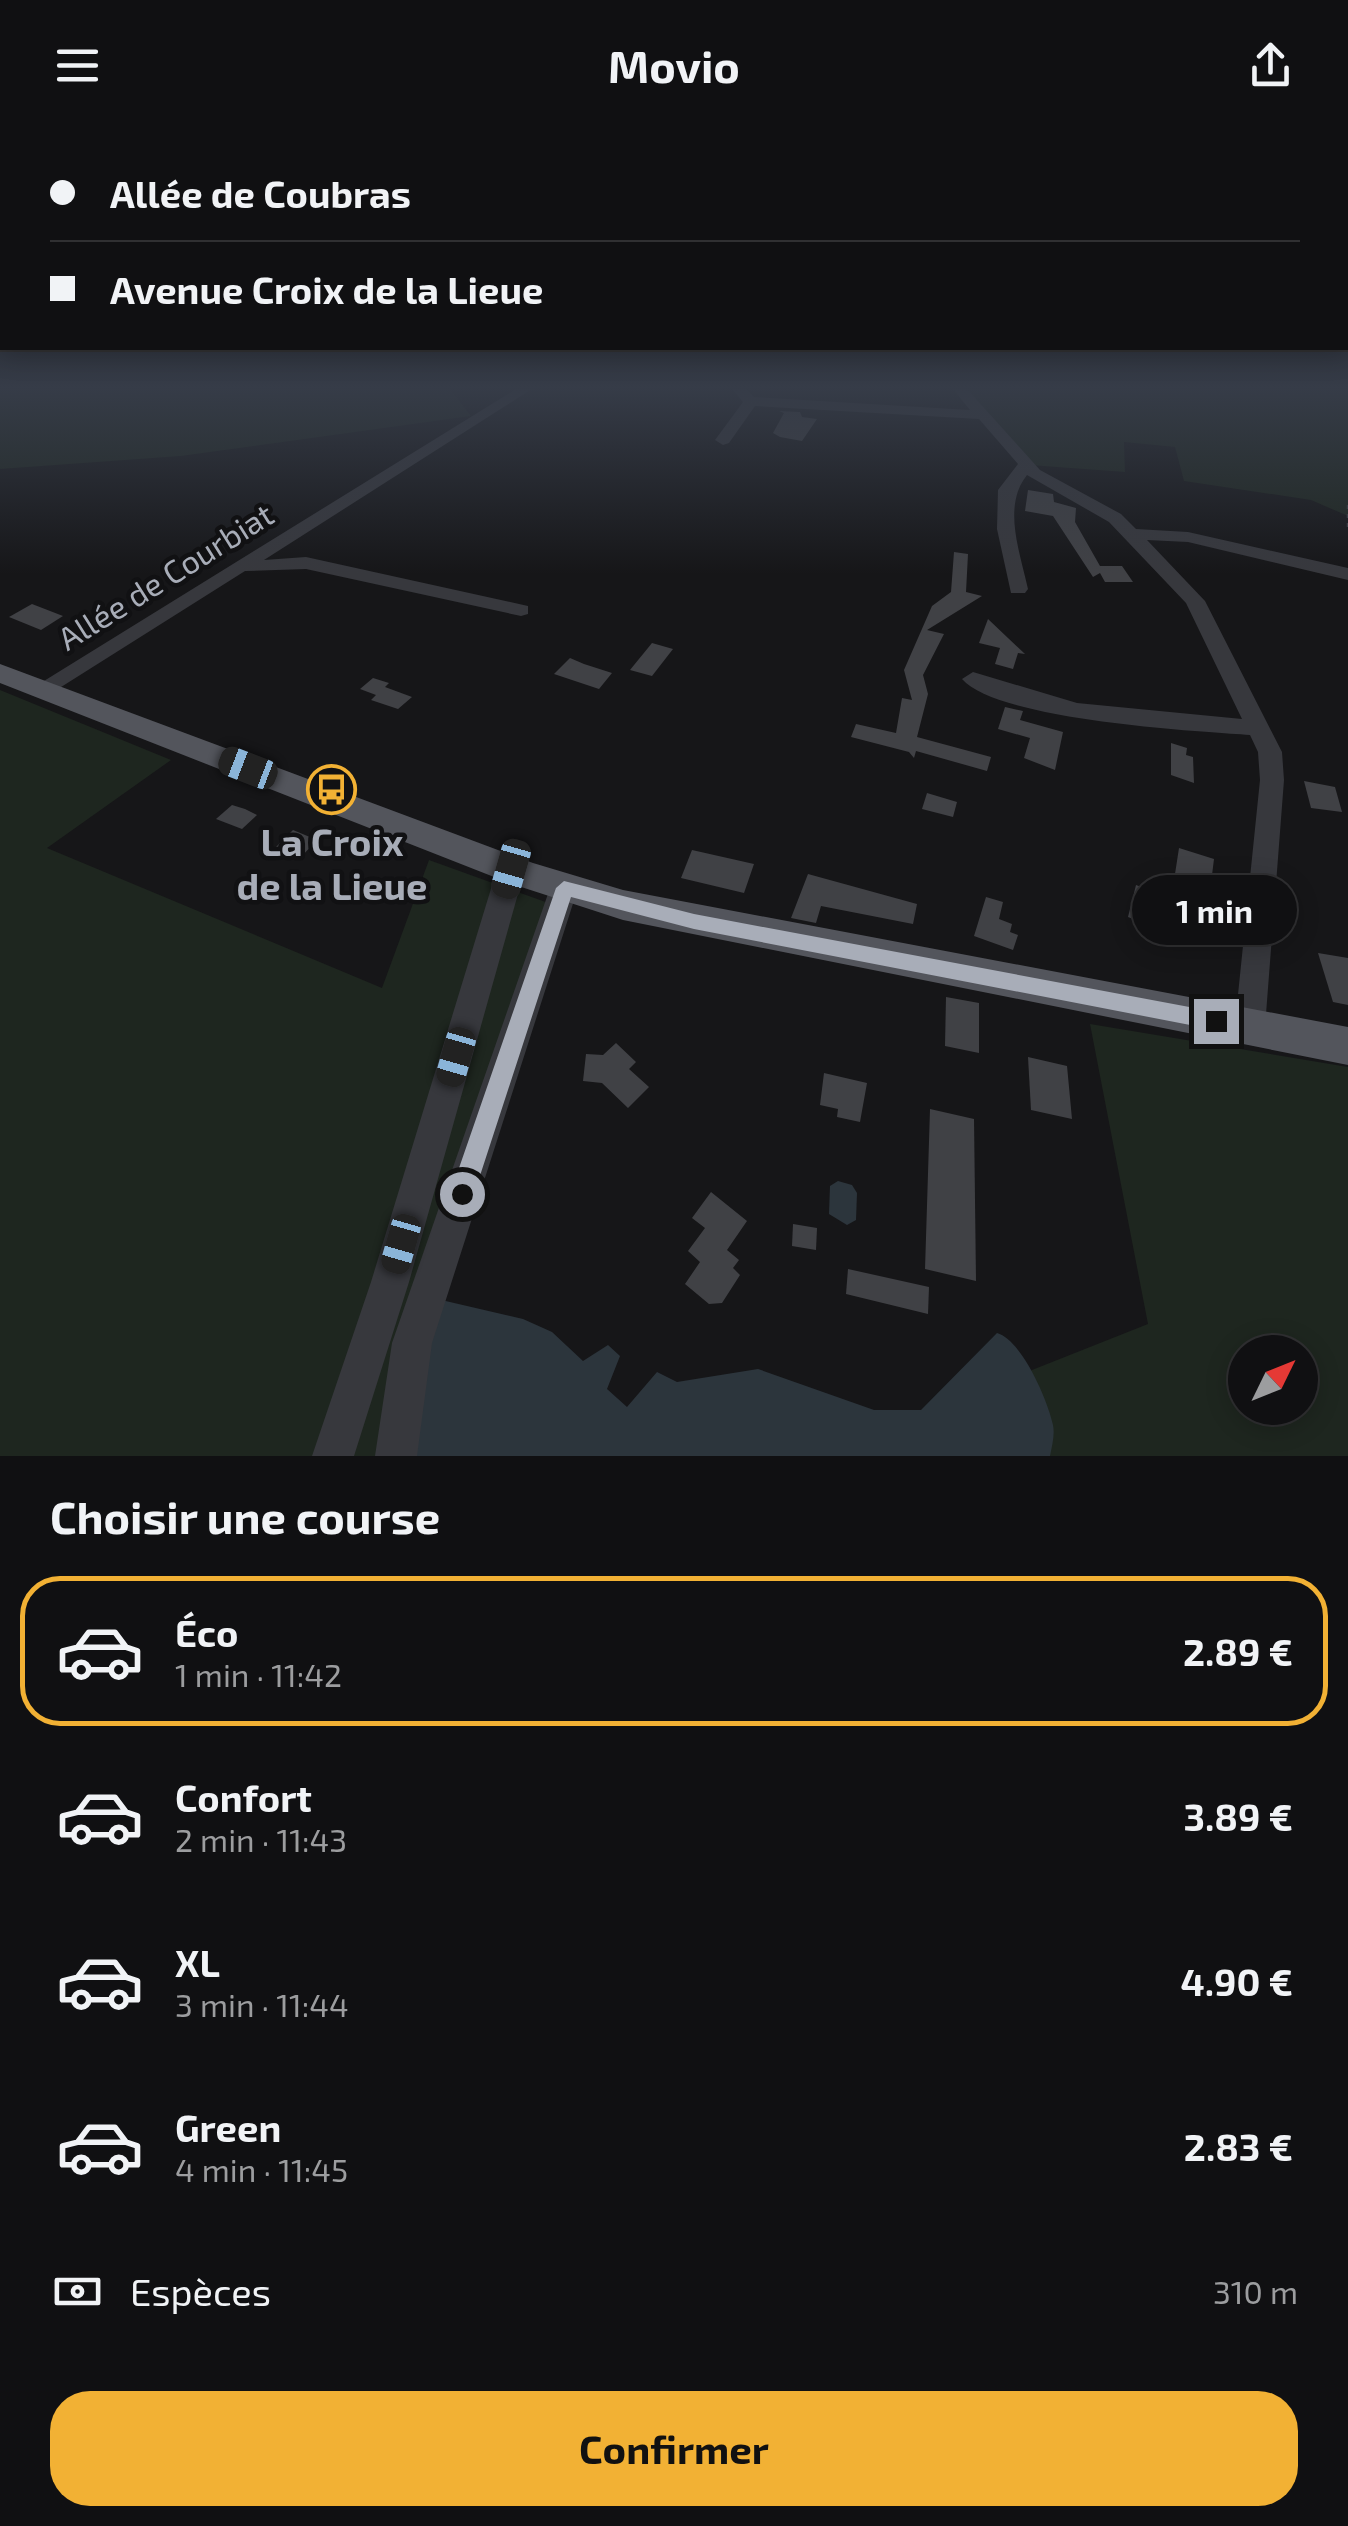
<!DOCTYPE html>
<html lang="fr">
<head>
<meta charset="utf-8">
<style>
	:root { --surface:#101012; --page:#1e1e20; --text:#f1f3f6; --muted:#9c9d9f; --line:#303032; --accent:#f2b134 }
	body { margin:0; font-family:"Exo 2",sans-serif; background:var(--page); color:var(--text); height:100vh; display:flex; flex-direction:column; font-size:38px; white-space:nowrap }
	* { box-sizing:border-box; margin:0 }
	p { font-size:32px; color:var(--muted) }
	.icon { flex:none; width:55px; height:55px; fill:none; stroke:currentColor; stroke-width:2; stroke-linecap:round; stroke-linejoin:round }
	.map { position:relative; height:1326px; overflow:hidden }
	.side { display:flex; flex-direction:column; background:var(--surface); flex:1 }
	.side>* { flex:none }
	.guide { position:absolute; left:0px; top:0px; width:1350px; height:220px; box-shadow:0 5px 25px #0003,0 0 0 2px var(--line); display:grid; align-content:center; height:220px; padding:0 50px; background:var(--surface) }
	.needle { width:65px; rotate:47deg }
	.tools { position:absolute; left:1228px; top:1205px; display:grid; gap:20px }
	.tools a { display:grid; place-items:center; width:90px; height:90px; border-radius:50%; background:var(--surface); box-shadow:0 5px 25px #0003,0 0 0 2px var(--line); font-size:50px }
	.end { position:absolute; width:45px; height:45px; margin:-22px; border:12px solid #a8adb8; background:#111; box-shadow:0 0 0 5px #111 }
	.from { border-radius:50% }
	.bubble { position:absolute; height:70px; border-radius:35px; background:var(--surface); box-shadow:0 5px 25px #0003,0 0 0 2px var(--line); font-size:32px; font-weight:700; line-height:70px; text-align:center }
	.car { position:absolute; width:30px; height:60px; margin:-30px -15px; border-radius:12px; box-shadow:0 0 8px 2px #0007; background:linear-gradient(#222 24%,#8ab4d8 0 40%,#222 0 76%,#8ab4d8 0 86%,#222 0) }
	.guide b { display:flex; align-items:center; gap:35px; height:95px; font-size:38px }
	.guide b+b { border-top:2px solid var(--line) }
	.guide i { width:25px; height:25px; background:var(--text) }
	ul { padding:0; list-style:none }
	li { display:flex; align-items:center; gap:30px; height:150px; margin:0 20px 15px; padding:0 30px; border:5px solid transparent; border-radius:40px }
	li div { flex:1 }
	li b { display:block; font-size:38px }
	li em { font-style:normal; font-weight:700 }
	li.selected { border-color:var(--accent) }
	li>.icon { width:90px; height:90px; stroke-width:1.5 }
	h2 { padding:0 50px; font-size:45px; line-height:120px }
	.pay { display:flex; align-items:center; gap:25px; height:110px; padding:0 50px; font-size:38px }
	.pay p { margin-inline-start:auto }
	.primary-button { display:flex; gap:20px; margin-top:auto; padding:20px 50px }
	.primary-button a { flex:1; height:115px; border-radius:40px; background:var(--accent); color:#111; font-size:40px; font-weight:700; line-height:115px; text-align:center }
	header { display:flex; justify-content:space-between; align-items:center; height:130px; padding:0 50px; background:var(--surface); font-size:45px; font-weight:700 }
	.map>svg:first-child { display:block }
	.green { fill:#1e261f; fill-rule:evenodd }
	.water { fill:#2c353c }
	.building { fill:#404145 }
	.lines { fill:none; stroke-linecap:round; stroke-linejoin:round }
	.path { stroke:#3d3f44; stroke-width:2.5; stroke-dasharray:4 5; stroke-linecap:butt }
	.minor { fill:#37383d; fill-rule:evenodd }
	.major { fill:#53555c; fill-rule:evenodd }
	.route { fill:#a8adb8 }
	.labels { text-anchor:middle; stroke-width:9; stroke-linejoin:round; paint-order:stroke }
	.far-street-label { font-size:32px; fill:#a8adb8; stroke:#111113 }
	.poi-label { font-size:38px; font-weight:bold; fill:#a8adb8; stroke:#111113 }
</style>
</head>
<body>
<header><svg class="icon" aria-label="menu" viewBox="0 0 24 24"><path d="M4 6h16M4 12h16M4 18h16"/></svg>Movio<svg class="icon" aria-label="share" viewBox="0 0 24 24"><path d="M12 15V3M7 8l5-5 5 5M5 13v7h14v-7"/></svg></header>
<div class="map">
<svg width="1348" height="1326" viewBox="0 0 1348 1326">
	<rect width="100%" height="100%" fill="#161618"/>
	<g class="green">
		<polygon points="0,259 450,259 471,286 181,326 0,339"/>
		<polygon points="966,259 1348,259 1348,386 1311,370 1184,351 1175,317 1124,312 1125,342 1029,335"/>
		<polygon points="0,560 171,630 47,718 382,858 429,730 565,779 421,1218 410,1326 0,1326"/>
		<path d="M1090,894L1348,937V1326H955L1032,1240L1148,1194ZM1245,1222H1300V1278H1245Z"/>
	</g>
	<g class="water">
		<polygon points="838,1051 852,1055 857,1063 856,1090 847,1095 829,1084 830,1056"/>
		<path d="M437,1169L523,1189L552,1202L583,1231L608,1215L620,1226L607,1259L627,1277L657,1242L677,1252L758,1239L874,1280H921L997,1203C1022,1210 1048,1271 1053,1295C1055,1305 1052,1316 1050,1326H408Z"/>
	</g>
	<g class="building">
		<polygon points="779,281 800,282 802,287 817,289 802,311 780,307 773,303 784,283"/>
		<polygon points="1028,360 1053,364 1054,372 1076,378 1075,392 1100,436 1122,436 1133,452 1105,452 1100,443 1093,447 1053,386 1025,381"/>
		<polygon points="954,422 968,424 966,462 982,466 927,500 944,504 923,545 928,564 917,607 991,627 987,641 916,621 914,628 909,622 851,607 856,594 896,603 902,568 912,570 904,540 932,476 951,462"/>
		<polygon points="32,474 63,486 41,500 9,487"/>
		<polygon points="988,489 1025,524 1018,523 1013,539 995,534 1000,518 979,513"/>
		<polygon points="652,513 673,519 652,546 630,540"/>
		<polygon points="570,528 584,534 612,543 599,559 554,544"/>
		<polygon points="373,548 389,553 385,557 412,567 398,579 371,570 376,565 360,559"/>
		<polygon points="1005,577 1023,581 1020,590 1063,602 1055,640 1024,628 1030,608 998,599"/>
		<polygon points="1171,613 1187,618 1186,625 1193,627 1194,653 1171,645"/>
		<polygon points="1304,651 1335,657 1342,682 1311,678"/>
		<polygon points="927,663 957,672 953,687 922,679"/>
		<polygon points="232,675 245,679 257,685 242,699 216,689"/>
		<polygon points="293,700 317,710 300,728 275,718"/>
		<polygon points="1179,718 1214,729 1209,769 1173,757"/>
		<polygon points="692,720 754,734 744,763 681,748"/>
		<polygon points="808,744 917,774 913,794 821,776 816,793 791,788"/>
		<polygon points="1136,755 1171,768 1165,801 1128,787"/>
		<polygon points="986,767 1003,772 999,789 1012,794 1010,802 1018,805 1013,820 974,806"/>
		<polygon points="1318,823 1348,828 1348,875 1333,872"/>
		<polygon points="946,867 979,873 979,923 945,916"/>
		<polygon points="616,913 636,932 629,939 649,957 628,978 602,953 583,951 586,924 603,925"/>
		<polygon points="1028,927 1067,936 1072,989 1031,980"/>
		<polygon points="824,943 867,953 860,992 837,987 838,979 820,975"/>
		<polygon points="930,979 974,989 976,1151 925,1139"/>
		<polygon points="711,1062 747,1091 727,1120 739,1130 733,1138 740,1145 722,1173 709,1174 685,1154 700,1132 688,1121 705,1098 692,1088"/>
		<polygon points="793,1094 817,1098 816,1120 792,1116"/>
		<polygon points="848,1139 929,1157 928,1184 846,1164"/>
	</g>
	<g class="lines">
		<polyline class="path" points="1348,375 1348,402"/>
		<g class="minor">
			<polygon points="516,259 532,259 264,430 306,427 528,476 528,484 521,486 306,439 245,441 50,564 34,564 31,559"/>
			<path d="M732,259H746L754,267L970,280L953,259H967L1040,340L1121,384L1136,399L1188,402L1348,438V450L1188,412L1147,410L1205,471L1282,622L1284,650L1266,884L1270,898L1265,908L1254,912L1243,908L1236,884L1260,650L1258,622L1250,605C1192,601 998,590 962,549L973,542L1077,573L1242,589L1186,473L1109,392L1027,345C1002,376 1020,422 1028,459L1025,463H1011L997,399L998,360L1018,334L979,289L755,276L729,313L723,315L715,310L743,272Z"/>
			<polygon points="511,728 521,732 525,739 409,1152 354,1326 312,1326 371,1152 497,739 501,732"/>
			<polygon points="564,747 574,750 578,758 432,1213 417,1326 375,1326 392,1213 550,758 554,750"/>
		</g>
		<polygon class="major" points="0,534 533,733 623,760 1348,897 1348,935 623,790 512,754 0,553"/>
	</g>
	<linearGradient id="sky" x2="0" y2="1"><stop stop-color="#0c0c0d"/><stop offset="0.58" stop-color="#363c48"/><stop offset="1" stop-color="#363c48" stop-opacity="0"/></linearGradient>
	<rect width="1348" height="444" fill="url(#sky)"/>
	<polygon class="route" points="564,751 694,784 1216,882 1227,891 1216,900 694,799 571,767 474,1064 462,1076 450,1064 556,758"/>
	<defs>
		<symbol id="bus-ring" viewBox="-11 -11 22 22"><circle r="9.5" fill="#111113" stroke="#f2b134" stroke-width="1.5"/><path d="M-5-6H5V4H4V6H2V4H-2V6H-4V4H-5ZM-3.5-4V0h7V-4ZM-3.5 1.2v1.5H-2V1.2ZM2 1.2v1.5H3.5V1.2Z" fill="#f2b134"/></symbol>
	</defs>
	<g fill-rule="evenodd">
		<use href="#bus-ring" x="304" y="632" width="55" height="55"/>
	</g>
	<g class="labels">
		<g class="far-street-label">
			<text transform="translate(166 447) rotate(-32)" y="11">Allée de Courbiat</text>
		</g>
		<g class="poi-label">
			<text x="332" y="726">La Croix<tspan x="332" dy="44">de la Lieue</tspan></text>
		</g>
	</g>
</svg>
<div class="tools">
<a><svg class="needle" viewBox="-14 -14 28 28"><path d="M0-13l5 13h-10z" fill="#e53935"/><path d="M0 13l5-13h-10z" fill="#9c9d9f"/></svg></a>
</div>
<i class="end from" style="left:462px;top:1064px"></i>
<i class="end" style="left:1216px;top:891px"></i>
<div class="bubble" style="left:1132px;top:745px;width:165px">1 min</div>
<i class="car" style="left:248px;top:638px;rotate:291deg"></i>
<i class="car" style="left:511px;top:739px;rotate:196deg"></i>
<i class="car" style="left:456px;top:927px;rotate:196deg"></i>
<i class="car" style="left:401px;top:1114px;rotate:196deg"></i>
<div class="guide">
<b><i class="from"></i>Allée de Coubras</b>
<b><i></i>Avenue Croix de la Lieue</b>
</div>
</div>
<section class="side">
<h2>Choisir une course</h2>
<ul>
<li class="selected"><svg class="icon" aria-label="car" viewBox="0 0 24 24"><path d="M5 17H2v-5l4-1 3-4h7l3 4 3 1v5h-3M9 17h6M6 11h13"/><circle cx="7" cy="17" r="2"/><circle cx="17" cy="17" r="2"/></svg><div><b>Éco</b><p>1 min · 11:42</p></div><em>2.89 €</em></li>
<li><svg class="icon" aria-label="car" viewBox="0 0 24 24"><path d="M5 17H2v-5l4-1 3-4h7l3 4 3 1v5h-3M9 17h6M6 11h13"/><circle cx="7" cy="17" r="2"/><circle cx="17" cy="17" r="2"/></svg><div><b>Confort</b><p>2 min · 11:43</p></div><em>3.89 €</em></li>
<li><svg class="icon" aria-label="car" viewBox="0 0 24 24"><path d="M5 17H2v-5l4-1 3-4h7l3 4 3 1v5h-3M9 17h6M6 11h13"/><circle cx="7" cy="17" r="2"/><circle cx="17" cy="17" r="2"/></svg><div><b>XL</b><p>3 min · 11:44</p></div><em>4.90 €</em></li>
<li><svg class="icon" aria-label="car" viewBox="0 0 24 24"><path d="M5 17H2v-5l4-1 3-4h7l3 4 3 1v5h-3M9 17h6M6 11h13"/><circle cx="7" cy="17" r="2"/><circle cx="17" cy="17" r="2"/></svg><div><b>Green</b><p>4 min · 11:45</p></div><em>2.83 €</em></li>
</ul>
<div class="pay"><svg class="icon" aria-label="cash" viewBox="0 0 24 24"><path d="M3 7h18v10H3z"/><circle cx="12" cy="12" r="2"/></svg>Espèces<p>310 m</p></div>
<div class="primary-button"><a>Confirmer</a></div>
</section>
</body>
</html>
